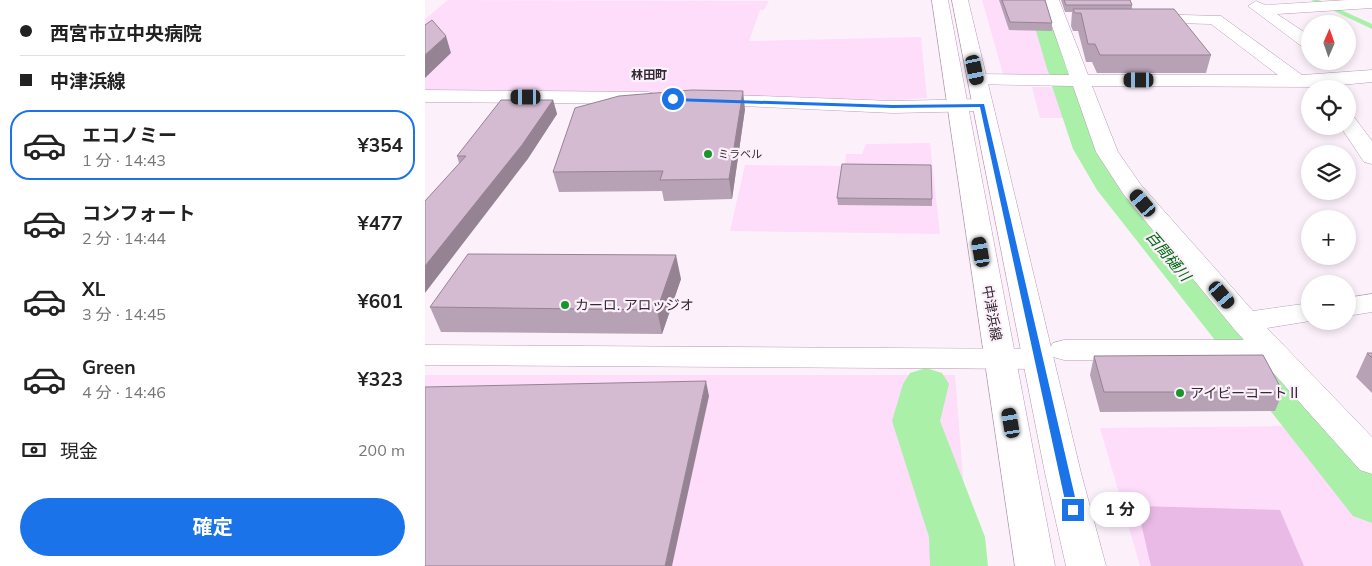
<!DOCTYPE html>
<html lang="ja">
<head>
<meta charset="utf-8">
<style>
	:root { --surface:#fff; --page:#f2f2f2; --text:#222; --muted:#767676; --line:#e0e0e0; --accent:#1a73e8 }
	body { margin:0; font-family:Mulish,"Noto Sans JP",sans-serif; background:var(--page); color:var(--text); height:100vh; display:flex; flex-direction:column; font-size:19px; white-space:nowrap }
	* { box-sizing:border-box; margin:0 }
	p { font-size:16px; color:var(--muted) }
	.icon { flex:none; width:28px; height:28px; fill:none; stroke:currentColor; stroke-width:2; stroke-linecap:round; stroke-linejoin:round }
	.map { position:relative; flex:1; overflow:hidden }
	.side { display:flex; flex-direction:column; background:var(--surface); width:425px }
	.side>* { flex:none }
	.guide { display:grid; align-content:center; height:110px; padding:0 20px; background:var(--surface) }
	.needle { width:32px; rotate:2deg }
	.fabs { position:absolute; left:876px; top:15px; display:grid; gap:10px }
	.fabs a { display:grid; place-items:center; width:55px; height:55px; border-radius:50%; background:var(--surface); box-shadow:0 2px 8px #0003; font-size:25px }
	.end { position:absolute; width:22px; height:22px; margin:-11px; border:6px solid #1a73e8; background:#fff; box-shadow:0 0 0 2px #fff }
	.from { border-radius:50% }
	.bubble { position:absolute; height:35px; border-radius:18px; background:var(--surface); box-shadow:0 2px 8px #0003; font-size:16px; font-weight:700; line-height:35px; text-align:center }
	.car { position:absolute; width:15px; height:30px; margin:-15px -8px; border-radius:6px; box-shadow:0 0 4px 1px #0007; background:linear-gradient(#222 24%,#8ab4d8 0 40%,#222 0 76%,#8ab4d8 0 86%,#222 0) }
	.guide b { display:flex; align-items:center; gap:18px; height:48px; font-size:19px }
	.guide b+b { border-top:1px solid var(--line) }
	.guide i { width:12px; height:12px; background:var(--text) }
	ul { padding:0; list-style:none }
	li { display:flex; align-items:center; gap:15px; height:70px; margin:0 10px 8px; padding:0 10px; border:2px solid transparent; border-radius:20px }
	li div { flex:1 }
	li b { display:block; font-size:19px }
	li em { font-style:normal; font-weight:700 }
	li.current { border-color:var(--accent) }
	li>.icon { width:45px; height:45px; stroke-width:1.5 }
	.pay { display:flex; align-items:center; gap:12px; height:55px; padding:0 20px; font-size:19px }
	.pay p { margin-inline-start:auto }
	.action { display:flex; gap:10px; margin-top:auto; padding:10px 20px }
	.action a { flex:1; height:58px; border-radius:30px; background:var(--accent); color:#fff; font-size:20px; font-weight:700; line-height:58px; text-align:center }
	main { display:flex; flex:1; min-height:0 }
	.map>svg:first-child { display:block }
	.built { fill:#fdddfa }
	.green { fill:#e9bae5 }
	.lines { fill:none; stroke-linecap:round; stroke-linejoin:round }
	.stream { fill:#aaf0a9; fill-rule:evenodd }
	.canal { fill:#aaf0a9; fill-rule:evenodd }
	.pedestrian-casing { stroke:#b69db4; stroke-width:1 }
	.minor-casing { stroke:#b69db4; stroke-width:1 }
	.tertiary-casing { stroke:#b69db4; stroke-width:1 }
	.pedestrian { fill:#fff; fill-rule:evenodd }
	.minor { fill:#fff; fill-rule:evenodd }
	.tertiary { fill:#fff; fill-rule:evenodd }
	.wall { fill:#b7a1b5 }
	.shaded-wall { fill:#958393 }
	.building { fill:#d5bbd2; stroke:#958393 }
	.route { fill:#1a73e8 }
	.poi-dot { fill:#199629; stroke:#fcf1fb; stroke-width:2 }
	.labels { text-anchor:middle; stroke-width:4.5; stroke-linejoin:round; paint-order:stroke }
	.far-poi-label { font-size:11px; fill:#342a33; stroke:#fcf1fb; text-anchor:start }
	.far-neighbourhood-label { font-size:12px; font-weight:bold; fill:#342a33; stroke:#fcf1fb }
	.poi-label { font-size:14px; fill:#342a33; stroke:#fcf1fb; text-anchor:start }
	.street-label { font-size:14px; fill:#342a33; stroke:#fcf1fb }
	.water-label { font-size:15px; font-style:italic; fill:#006a12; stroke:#fcf1fb }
</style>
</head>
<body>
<main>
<section class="side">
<div class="guide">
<b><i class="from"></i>西宮市立中央病院</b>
<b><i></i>中津浜線</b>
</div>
<ul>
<li class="current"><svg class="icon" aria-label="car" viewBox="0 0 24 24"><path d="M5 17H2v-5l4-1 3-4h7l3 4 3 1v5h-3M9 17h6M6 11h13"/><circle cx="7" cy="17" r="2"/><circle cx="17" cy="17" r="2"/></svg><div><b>エコノミー</b><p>1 分 · 14:43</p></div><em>¥354</em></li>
<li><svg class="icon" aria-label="car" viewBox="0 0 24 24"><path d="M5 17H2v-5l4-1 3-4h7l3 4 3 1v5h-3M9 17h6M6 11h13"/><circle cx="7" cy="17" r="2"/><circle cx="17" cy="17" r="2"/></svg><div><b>コンフォート</b><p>2 分 · 14:44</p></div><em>¥477</em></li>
<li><svg class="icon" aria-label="car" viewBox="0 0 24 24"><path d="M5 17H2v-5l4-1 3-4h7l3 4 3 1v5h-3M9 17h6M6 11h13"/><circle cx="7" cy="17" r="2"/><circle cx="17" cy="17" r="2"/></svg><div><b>XL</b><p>3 分 · 14:45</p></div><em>¥601</em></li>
<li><svg class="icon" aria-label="car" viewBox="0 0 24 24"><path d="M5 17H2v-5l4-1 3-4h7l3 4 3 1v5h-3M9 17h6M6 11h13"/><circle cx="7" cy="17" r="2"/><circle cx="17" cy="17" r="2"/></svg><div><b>Green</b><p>4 分 · 14:46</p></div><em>¥323</em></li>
</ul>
<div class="pay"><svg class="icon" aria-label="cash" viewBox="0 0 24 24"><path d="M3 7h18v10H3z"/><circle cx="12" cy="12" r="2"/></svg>現金<p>200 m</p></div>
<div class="action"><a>確定</a></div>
</section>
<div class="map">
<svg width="947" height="566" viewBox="0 0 947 566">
	<rect width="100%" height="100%" fill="#fcf1fb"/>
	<g class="built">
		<polygon points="23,0 344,1 339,10 335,10 324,41 496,37 502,98 474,100 0,91 0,19"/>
		<polygon points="557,0 608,0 633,74 578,74"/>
		<polygon points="607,87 635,87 645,118 615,118"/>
		<polygon points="505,143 515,234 305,231 320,165 420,166 421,154 437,154 441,144"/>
		<polygon points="0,375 530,375 545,566 0,566"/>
		<polygon points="882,426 947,506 947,566 715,566 675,428"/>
	</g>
	<polygon class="green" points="712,506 855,510 879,566 726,566"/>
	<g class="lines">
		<polygon class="stream" points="886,0 894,0 947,24 947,29"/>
		<g class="canal">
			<polygon points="602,0 624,0 649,72 643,78 651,80 655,86 680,149 702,184 947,464 947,523 928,516 672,190 648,149 627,86 634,79 627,78 623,72"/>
			<polygon points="501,368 517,373 524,384 515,421 560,537 563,566 505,566 504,537 467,421 478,384 485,373"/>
		</g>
		<defs>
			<polygon id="pedestrian" points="639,340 845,340 856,343 860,350 856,357 845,360 639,360 628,357 624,350 628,343"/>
			<g id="minor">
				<polygon points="618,0 634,0 663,75 853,75 786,24 713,22 711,19 713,16 719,14 796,16 877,75 947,70 947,82 895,87 667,86 693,152 716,185 828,311 885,303 885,321 842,328 947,437 947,474 935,470 809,329 699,195 671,152 648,86 545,84 543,80 545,76 552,74 644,75"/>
				<polygon points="922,0 947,0 947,8 852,14 885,36 885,49 879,48 823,6 831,1 840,5"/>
				<polygon points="0,90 223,92 230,94 233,98 230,102 223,104 0,102"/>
				<polygon points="281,94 468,101 557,99 564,101 567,105 564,109 557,111 468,113 274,104 271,100 274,96"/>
				<polygon points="922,115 929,117 947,141 947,164 939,162 915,126 922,126"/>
				<polygon points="947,294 947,312 922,316 922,298"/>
				<polygon points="0,345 613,349 624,352 628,359 624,366 613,369 0,365"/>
			</g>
			<g id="tertiary">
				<polygon points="507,0 523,0 630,566 590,566"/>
				<polygon points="527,0 543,0 656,473 681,566 641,566 620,473"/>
			</g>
		</defs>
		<use href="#pedestrian" class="pedestrian-casing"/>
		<use href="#minor" class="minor-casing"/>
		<use href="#tertiary" class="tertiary-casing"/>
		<use href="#pedestrian" class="pedestrian"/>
		<use href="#minor" class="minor"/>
		<use href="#tertiary" class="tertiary"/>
	</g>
	<g class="wall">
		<polygon points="574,0 620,0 627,23 627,31 584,30"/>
		<polygon points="636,0 705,0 707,5 707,9 786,55 781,73 672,73 667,62 661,62 653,31 648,31 646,26 647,12 640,12"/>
		<polygon points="128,100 132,114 102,160 34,163 32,156"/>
		<polygon points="320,109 307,199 239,201 237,191 134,192 128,172"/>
		<polygon points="412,198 507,199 507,206 413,205"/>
		<polygon points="256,279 237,334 16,332 5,307"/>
		<polygon points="942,353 947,353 947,393 931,377"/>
		<polygon points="669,356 858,392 850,411 675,412 665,375"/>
	</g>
	<g class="shaded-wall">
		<polygon points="21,36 26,53 0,78 0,55"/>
		<polygon points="318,91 320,109 307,199 304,179"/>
		<polygon points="128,100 132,114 102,160 0,293 0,266"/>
		<polygon points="251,255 256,279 237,334 232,310"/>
		<polygon points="281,381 284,396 247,566 240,566"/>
	</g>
	<g class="building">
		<polygon points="577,0 620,0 627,23 585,22"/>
		<polygon points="639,0 705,0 707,5 641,5"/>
		<polygon points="648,9 749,9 786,55 675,55 670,44 663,44 656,13 650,13"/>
		<polygon points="7,20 21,36 0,55 0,25"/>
		<polygon points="267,90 318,91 304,179 235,180 238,171 128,172 150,108 194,96"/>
		<polygon points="76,100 128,100 97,145 0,266 0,201 41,156 32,156"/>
		<polygon points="417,164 506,165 507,199 412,198"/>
		<polygon points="43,254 251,255 232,310 5,307"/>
		<polygon points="942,353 947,353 947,358"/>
		<polygon points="838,355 858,392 679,392 669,356"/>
		<polygon points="281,381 240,566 0,566 0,387"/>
	</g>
	<polygon class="route" points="246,98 468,105 559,104 653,510 651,513 648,515 642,510 555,107 468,108 248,101"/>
	<g class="poi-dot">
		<circle cx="283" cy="154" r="5"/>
		<circle cx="140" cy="305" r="5"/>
		<circle cx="755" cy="393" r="5"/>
	</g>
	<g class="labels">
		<g class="far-poi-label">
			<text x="293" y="158">ミラベル</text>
		</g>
		<g class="far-neighbourhood-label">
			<text x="224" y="79">林田町</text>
		</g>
		<g class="poi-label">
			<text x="150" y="310">カーロ. アロッジオ</text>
			<text x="765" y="398">アイビーコートⅡ</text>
		</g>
		<g class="street-label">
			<text transform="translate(567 313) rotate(80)" y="5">中津浜線</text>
		</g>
		<g class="water-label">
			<text transform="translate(743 256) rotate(50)" y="5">百間樋川</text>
		</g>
	</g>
</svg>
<div class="fabs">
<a><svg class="needle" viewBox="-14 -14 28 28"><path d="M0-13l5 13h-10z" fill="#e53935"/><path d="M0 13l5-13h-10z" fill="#767676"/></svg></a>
<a><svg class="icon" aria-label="locate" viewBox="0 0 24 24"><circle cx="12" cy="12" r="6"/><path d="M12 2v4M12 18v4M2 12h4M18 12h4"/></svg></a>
<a><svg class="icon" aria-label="layers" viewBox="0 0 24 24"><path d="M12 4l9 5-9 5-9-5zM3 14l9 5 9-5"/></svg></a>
<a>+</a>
<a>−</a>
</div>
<i class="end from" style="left:248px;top:99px"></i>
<i class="end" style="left:648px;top:510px"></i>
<div class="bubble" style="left:665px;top:492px;width:60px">1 分</div>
<i class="car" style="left:550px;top:70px;rotate:168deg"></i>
<i class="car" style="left:714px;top:80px;rotate:270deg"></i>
<i class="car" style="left:101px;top:97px;rotate:270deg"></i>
<i class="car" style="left:718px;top:203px;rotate:320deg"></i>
<i class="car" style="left:556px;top:252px;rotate:350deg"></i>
<i class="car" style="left:797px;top:295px;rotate:140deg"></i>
<i class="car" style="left:586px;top:423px;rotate:350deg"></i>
</div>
</main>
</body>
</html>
